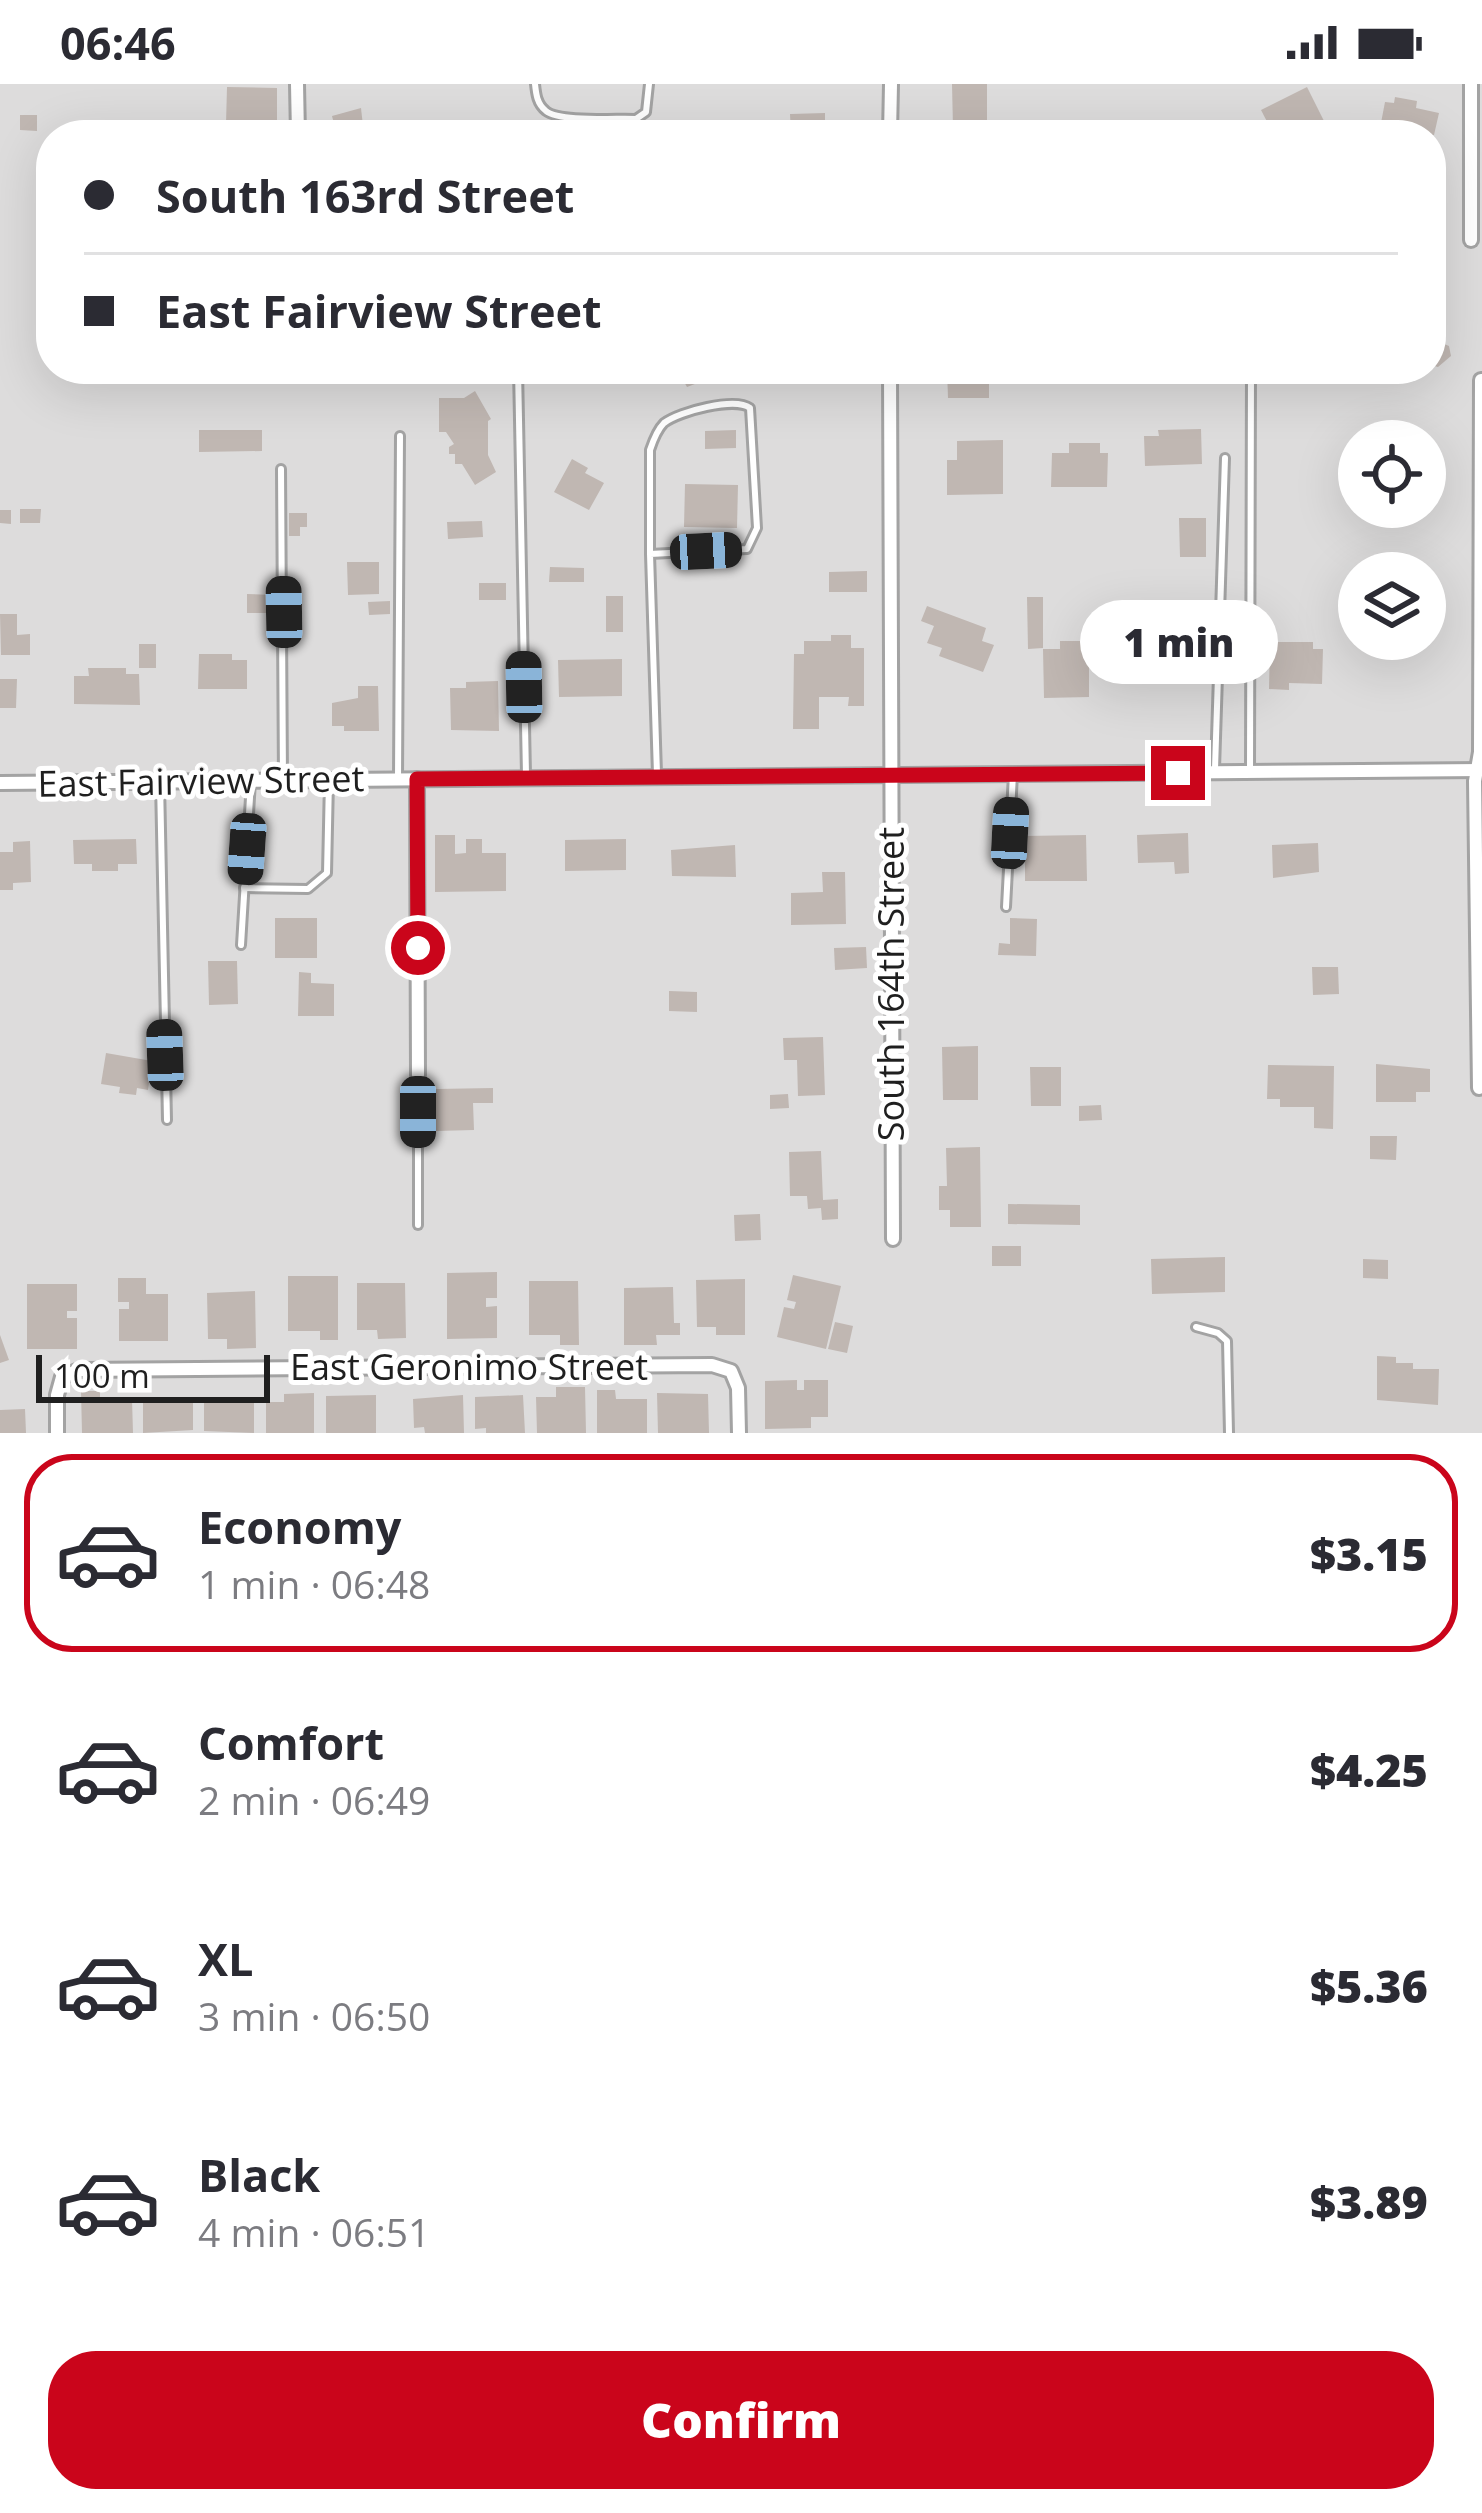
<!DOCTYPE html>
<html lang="en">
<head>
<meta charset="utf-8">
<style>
	:root { --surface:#fff; --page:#f2f2f3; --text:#2b2b33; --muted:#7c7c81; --line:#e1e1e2; --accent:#ca051b }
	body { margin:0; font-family:"Open Sans",sans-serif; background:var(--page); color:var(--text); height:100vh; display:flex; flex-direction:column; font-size:45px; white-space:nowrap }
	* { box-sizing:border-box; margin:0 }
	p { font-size:39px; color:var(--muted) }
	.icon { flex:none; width:66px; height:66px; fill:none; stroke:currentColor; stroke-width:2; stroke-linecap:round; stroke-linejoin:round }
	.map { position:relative; height:1349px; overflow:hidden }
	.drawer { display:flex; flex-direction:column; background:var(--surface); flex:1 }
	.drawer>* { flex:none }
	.hud { position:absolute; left:36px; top:36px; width:1410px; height:264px; border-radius:48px; box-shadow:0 12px 48px #0002; display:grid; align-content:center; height:264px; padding:0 48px; background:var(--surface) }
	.buttons { position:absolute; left:1338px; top:336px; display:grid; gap:24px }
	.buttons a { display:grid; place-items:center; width:108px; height:108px; border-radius:50%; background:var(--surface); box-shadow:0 12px 48px #0002; font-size:60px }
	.scale { position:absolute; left:36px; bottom:30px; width:234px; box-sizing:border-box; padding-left:12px; border:6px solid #1f1f1f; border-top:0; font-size:33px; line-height:42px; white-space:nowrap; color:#1f1f1f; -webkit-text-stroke:9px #fff; paint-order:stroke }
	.end { position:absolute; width:54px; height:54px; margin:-27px; border:15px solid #ca051b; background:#fff; box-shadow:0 0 0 6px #fff }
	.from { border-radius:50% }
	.bubble { position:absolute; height:84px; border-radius:42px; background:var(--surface); box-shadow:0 12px 48px #0002; font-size:39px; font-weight:800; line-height:84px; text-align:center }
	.car { position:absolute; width:36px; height:72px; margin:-36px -18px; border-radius:15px; box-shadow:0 0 9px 3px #0007; background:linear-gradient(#222 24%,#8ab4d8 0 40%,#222 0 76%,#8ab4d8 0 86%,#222 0) }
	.hud b { display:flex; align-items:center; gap:42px; height:114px; font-size:45px }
	.hud b+b { border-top:3px solid var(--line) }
	.hud i { width:30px; height:30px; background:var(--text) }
	ul { padding:21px 0 0; list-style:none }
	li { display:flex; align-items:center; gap:36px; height:198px; margin:0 24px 18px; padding:0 24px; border:6px solid transparent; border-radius:48px }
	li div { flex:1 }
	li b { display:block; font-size:45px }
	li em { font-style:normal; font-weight:800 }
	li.current { border-color:var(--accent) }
	li>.icon { width:108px; height:108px; stroke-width:1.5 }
	.cta { display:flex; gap:24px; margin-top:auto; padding:24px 48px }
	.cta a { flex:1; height:138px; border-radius:48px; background:var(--accent); color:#fff; font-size:48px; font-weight:800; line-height:138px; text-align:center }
	.status { display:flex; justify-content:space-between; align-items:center; height:84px; padding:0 60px; background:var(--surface); direction:ltr }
	.status svg { height:33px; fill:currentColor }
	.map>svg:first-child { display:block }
	.residential { fill:#dddcdc; fill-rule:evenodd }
	.building { fill:#c0b7b2 }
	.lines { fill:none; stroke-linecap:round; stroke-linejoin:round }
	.service-casing { stroke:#a3a3a3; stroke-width:12 }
	.minor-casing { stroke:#a3a3a3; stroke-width:18 }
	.service { stroke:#fff; stroke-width:6 }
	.minor { stroke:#fff; stroke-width:12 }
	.route { stroke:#ca051b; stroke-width:15 }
	.labels { text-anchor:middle; stroke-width:10; stroke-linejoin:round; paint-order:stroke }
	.street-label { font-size:36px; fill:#1f1f1f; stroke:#fff }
</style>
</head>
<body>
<div class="status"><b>06:46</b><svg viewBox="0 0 49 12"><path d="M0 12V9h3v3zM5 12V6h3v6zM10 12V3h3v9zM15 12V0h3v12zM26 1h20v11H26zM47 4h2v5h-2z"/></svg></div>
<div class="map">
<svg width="1482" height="1349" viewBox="0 0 1482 1349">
	<rect width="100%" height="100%" fill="#f0ebe6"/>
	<path class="residential" d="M0,0H1482V1349H0ZM51,51H1431V285H51ZM1359,357H1425V423H1359ZM1359,489H1425V555H1359Z"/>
	<g class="building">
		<polygon points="952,0 987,0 987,43 953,44"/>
		<polygon points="227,3 277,4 277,41 226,40"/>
		<polygon points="1307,3 1324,37 1297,51 1274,51 1261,26"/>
		<polygon points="1395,13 1417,17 1416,24 1439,29 1434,51 1390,51 1391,45 1380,44 1385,18 1394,19"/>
		<polygon points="361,24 364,51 337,51 332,32"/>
		<polygon points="825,29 825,51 791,51 790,30"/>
		<polygon points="20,31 37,31 37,47 20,46"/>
		<polygon points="1431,101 1439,101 1440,131 1431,131"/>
		<polygon points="1437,257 1449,262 1451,272 1438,283 1431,281 1431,260"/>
		<polygon points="677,285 710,285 713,293 687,303"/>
		<polygon points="947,285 989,285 989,314 948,314"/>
		<polygon points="475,307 491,335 488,337 488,371 496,388 475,401 462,380 455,380 455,370 449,370 449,363 454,360 446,348 439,348 439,314 464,314"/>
		<polygon points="1201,345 1202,380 1145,382 1144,352 1159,352 1158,346"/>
		<polygon points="199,346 262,346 262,367 199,368"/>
		<polygon points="736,346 736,364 705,365 705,347"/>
		<polygon points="1427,350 1427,357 1393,357 1393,351"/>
		<polygon points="1003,356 1003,410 947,411 947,376 957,376 957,357"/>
		<polygon points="1069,359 1100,359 1100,369 1108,369 1107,403 1051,403 1052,369 1069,369"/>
		<polygon points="572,375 588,384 585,389 604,399 589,426 554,408"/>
		<polygon points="685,400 738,401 737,444 684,443"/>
		<polygon points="20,425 41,425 40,439 20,439"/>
		<polygon points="0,426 11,426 11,440 0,439"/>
		<polygon points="289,429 307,429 307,443 300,443 300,452 289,452"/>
		<polygon points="1179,434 1206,434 1206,473 1180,473"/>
		<polygon points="482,437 483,453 448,455 447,438"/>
		<polygon points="347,478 379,478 379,510 348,511"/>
		<polygon points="550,483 584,484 584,498 549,498"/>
		<polygon points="867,487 867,508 829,508 829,488"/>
		<rect x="479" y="499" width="27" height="17"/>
		<polygon points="247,510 274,511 274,529 247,529"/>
		<rect x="606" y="512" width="17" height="36"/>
		<polygon points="1027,513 1043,513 1043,564 1028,565"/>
		<polygon points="390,517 390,530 369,531 368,518"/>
		<polygon points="927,522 986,544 982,557 994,561 983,588 939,572 942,564 927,559 934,542 921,537"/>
		<polygon points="0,530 17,530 17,551 30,550 30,571 1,571"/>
		<polygon points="1179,546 1180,586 1170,586 1170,596 1138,596 1137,547"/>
		<polygon points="831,551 851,551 851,564 864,564 864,622 848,622 849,613 819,613 819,645 793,645 794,570 804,570 804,557 831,557"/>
		<polygon points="1060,557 1089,557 1089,613 1044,614 1043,565 1060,565"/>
		<polygon points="1270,558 1313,558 1313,565 1323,565 1322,600 1289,599 1289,606 1269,605"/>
		<rect x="139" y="560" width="17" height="24"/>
		<polygon points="199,570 232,570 232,576 247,576 247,605 198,605"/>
		<polygon points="622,575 622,612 559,613 558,576"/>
		<polygon points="88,584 126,584 126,590 139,590 140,621 74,620 74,592 89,592"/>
		<polygon points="0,595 17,595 16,624 0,624"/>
		<polygon points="498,597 499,647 451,646 450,604 466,604 466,598"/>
		<polygon points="358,602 378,602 379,647 344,647 344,642 332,642 332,619 358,614"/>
		<polygon points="1188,749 1189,789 1175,790 1174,778 1138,779 1137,751"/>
		<polygon points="435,751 455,751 455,770 466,769 466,755 482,755 482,769 506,769 506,807 435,808"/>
		<polygon points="1086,751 1087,797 1025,797 1025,752"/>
		<polygon points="136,755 137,780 118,780 118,787 92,787 92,780 74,780 73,756"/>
		<polygon points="626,755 626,786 565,787 565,756"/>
		<polygon points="30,757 31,798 13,799 13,806 0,806 0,768 13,768 13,758"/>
		<polygon points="1318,759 1319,788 1273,794 1272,761"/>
		<polygon points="735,761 736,793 672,792 671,766"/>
		<polygon points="822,788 845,788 846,840 791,841 791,809 823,808"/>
		<rect x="275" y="834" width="42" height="40"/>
		<polygon points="1010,834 1037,835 1036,872 998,871 999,859 1010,860"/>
		<polygon points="866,863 867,884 835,886 834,864"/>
		<polygon points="208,877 237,877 238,920 209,921"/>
		<polygon points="1312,883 1338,883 1339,910 1313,911"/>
		<polygon points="299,888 311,889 311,899 334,900 334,932 298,932"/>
		<polygon points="669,907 697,908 697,928 669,927"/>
		<polygon points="823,953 825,1011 798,1012 797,976 784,976 783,954"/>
		<polygon points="978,962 978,1016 943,1016 942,963"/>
		<polygon points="106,969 152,977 148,1006 137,1004 136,1011 119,1009 120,1003 101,1000"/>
		<polygon points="1376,980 1430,985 1430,1008 1416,1008 1416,1018 1376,1018"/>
		<polygon points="1268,981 1334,982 1333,1045 1314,1044 1314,1023 1280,1023 1280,1015 1267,1015"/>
		<polygon points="1030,983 1061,983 1061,1022 1031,1022"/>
		<polygon points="493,1004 493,1019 473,1019 474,1046 436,1047 436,1005"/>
		<polygon points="788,1010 789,1024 770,1025 770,1011"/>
		<polygon points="1101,1021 1102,1036 1079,1037 1079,1022"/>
		<polygon points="1370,1052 1397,1052 1396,1076 1370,1075"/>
		<polygon points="980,1063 981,1143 950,1143 950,1126 939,1126 939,1102 947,1102 946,1064"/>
		<polygon points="821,1067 823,1116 838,1115 838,1135 822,1136 821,1124 808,1125 807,1112 790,1112 789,1068"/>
		<polygon points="1008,1120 1080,1121 1080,1141 1008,1140"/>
		<polygon points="760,1130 761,1156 735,1157 734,1131"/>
		<rect x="992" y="1162" width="29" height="20"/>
		<polygon points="1225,1173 1225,1208 1152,1210 1151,1175"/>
		<polygon points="1363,1175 1388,1176 1388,1195 1363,1194"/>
		<polygon points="497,1188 497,1214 486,1214 486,1223 497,1222 497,1254 447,1255 447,1189"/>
		<polygon points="793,1191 841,1202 826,1265 777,1253 784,1223 794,1225 796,1218 787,1216"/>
		<polygon points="288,1192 338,1192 338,1256 320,1256 320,1247 288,1247"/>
		<polygon points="118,1194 146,1194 146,1210 168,1210 168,1257 119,1257 119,1225 129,1225 129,1218 118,1218"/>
		<polygon points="745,1195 745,1251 716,1251 716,1243 697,1243 696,1196"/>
		<polygon points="529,1197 578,1197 579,1261 560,1261 560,1251 529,1251"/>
		<polygon points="357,1199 405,1199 406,1254 378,1255 377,1246 357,1246"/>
		<polygon points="27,1200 77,1200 77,1227 67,1227 67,1234 77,1234 77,1265 27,1265"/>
		<polygon points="673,1203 674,1239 680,1239 680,1251 656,1251 657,1261 624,1261 624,1204"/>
		<polygon points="255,1207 256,1264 227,1265 227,1255 208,1255 207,1209"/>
		<polygon points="835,1238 853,1242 847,1269 828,1265"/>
		<polygon points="0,1251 9,1276 0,1279"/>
		<polygon points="1377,1272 1396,1273 1396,1279 1413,1279 1413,1285 1439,1285 1438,1321 1377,1316"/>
		<polygon points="797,1296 797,1306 804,1306 804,1296 828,1296 828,1333 811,1333 811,1344 765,1345 765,1297"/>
		<polygon points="556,1303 585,1303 586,1349 537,1349 536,1313 556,1313"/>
		<polygon points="597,1306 615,1306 616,1315 647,1315 647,1349 597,1349"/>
		<polygon points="81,1307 100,1307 100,1316 132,1315 133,1349 82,1349"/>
		<polygon points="314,1309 314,1349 266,1349 266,1318 284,1318 284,1310"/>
		<polygon points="657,1309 708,1310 709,1349 658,1349"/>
		<polygon points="376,1311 376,1349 326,1349 326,1312"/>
		<polygon points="463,1311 464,1349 425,1349 424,1343 414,1344 413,1315"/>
		<polygon points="523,1311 525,1349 486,1349 486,1344 475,1345 475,1313"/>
		<polygon points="204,1314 254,1314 254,1349 204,1347"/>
		<polygon points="143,1315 193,1315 193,1346 143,1349"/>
		<polygon points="25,1325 26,1349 0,1349 0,1326"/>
	</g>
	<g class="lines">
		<defs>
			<g id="service">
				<path d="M535,0C536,10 537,20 546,27C559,38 617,34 636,35L646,28L649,0"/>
				<polyline points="518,285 526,691"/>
				<polyline points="281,385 283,696"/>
				<path d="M650,470V366C653,357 657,346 664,339C680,327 735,313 750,324L757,444L747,465L650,470L657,690"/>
				<polyline points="1215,685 1225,374"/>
				<polyline points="1250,685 1251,285"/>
				<polyline points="398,695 400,352"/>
				<polyline points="160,698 167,1036"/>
				<polyline points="244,804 308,805 327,789 329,696"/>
				<polyline points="1006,823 1013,690"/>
				<polyline points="241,861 251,697"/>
				<polyline points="418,994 418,1141"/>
				<polyline points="1196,1243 1218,1249 1227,1257 1229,1349"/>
			</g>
			<g id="minor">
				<polyline points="297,0 298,51"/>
				<polyline points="1471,0 1471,156"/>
				<polyline points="890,51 891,0"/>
				<polyline points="890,285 893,1155"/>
				<polyline points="417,695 418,991"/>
				<polyline points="0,699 1482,686"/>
				<polyline points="1479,1004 1475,697 1480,668 1481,296"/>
				<polyline points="57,1349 57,1311 62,1293 79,1286 712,1281 731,1287 738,1304 739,1349"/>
			</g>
		</defs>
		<use href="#service" class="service-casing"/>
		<use href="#minor" class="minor-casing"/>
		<use href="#service" class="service"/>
		<use href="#minor" class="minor"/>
	</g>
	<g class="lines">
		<polyline class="route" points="418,864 417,695 1178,689"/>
	</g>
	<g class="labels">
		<g class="street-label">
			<text transform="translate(201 697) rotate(-1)" y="13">East Fairview Street</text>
			<text transform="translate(891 900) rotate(-90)" y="13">South 164th Street</text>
			<text x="469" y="1296">East Geronimo Street</text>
		</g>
	</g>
</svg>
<div class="buttons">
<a><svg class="icon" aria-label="locate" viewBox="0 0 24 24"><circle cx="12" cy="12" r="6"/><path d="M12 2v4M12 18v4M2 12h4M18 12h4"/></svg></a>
<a><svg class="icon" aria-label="layers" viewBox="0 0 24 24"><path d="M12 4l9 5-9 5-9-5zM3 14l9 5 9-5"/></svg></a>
</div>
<div class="scale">100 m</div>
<i class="end from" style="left:418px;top:864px"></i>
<i class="end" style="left:1178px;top:689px"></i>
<div class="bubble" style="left:1080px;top:516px;width:198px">1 min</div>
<i class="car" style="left:706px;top:467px;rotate:87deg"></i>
<i class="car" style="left:284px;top:528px;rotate:359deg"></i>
<i class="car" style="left:524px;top:603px;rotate:359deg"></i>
<i class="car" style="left:1010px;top:749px;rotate:3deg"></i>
<i class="car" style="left:247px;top:765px;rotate:184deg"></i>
<i class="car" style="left:165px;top:971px;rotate:358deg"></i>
<i class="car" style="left:418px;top:1028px;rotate:180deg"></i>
<div class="hud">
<b><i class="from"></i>South 163rd Street</b>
<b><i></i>East Fairview Street</b>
</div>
</div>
<section class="drawer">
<ul>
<li class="current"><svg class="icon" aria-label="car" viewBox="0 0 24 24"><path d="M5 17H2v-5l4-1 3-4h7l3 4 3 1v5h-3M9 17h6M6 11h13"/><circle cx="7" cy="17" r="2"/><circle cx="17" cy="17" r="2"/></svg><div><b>Economy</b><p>1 min · 06:48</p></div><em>$3.15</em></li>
<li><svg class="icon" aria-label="car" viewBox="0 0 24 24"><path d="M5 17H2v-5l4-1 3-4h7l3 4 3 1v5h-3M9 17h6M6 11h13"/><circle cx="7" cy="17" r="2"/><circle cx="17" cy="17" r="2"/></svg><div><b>Comfort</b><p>2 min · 06:49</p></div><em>$4.25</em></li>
<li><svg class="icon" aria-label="car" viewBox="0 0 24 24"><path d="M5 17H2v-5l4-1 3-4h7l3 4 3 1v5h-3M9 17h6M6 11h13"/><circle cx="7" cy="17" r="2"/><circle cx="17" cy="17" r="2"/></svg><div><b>XL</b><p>3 min · 06:50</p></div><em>$5.36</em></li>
<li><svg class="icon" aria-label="car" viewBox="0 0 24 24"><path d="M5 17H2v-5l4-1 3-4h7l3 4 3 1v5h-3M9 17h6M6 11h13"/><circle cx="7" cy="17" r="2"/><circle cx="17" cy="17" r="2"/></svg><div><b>Black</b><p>4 min · 06:51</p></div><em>$3.89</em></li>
</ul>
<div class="cta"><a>Confirm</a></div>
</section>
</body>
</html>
